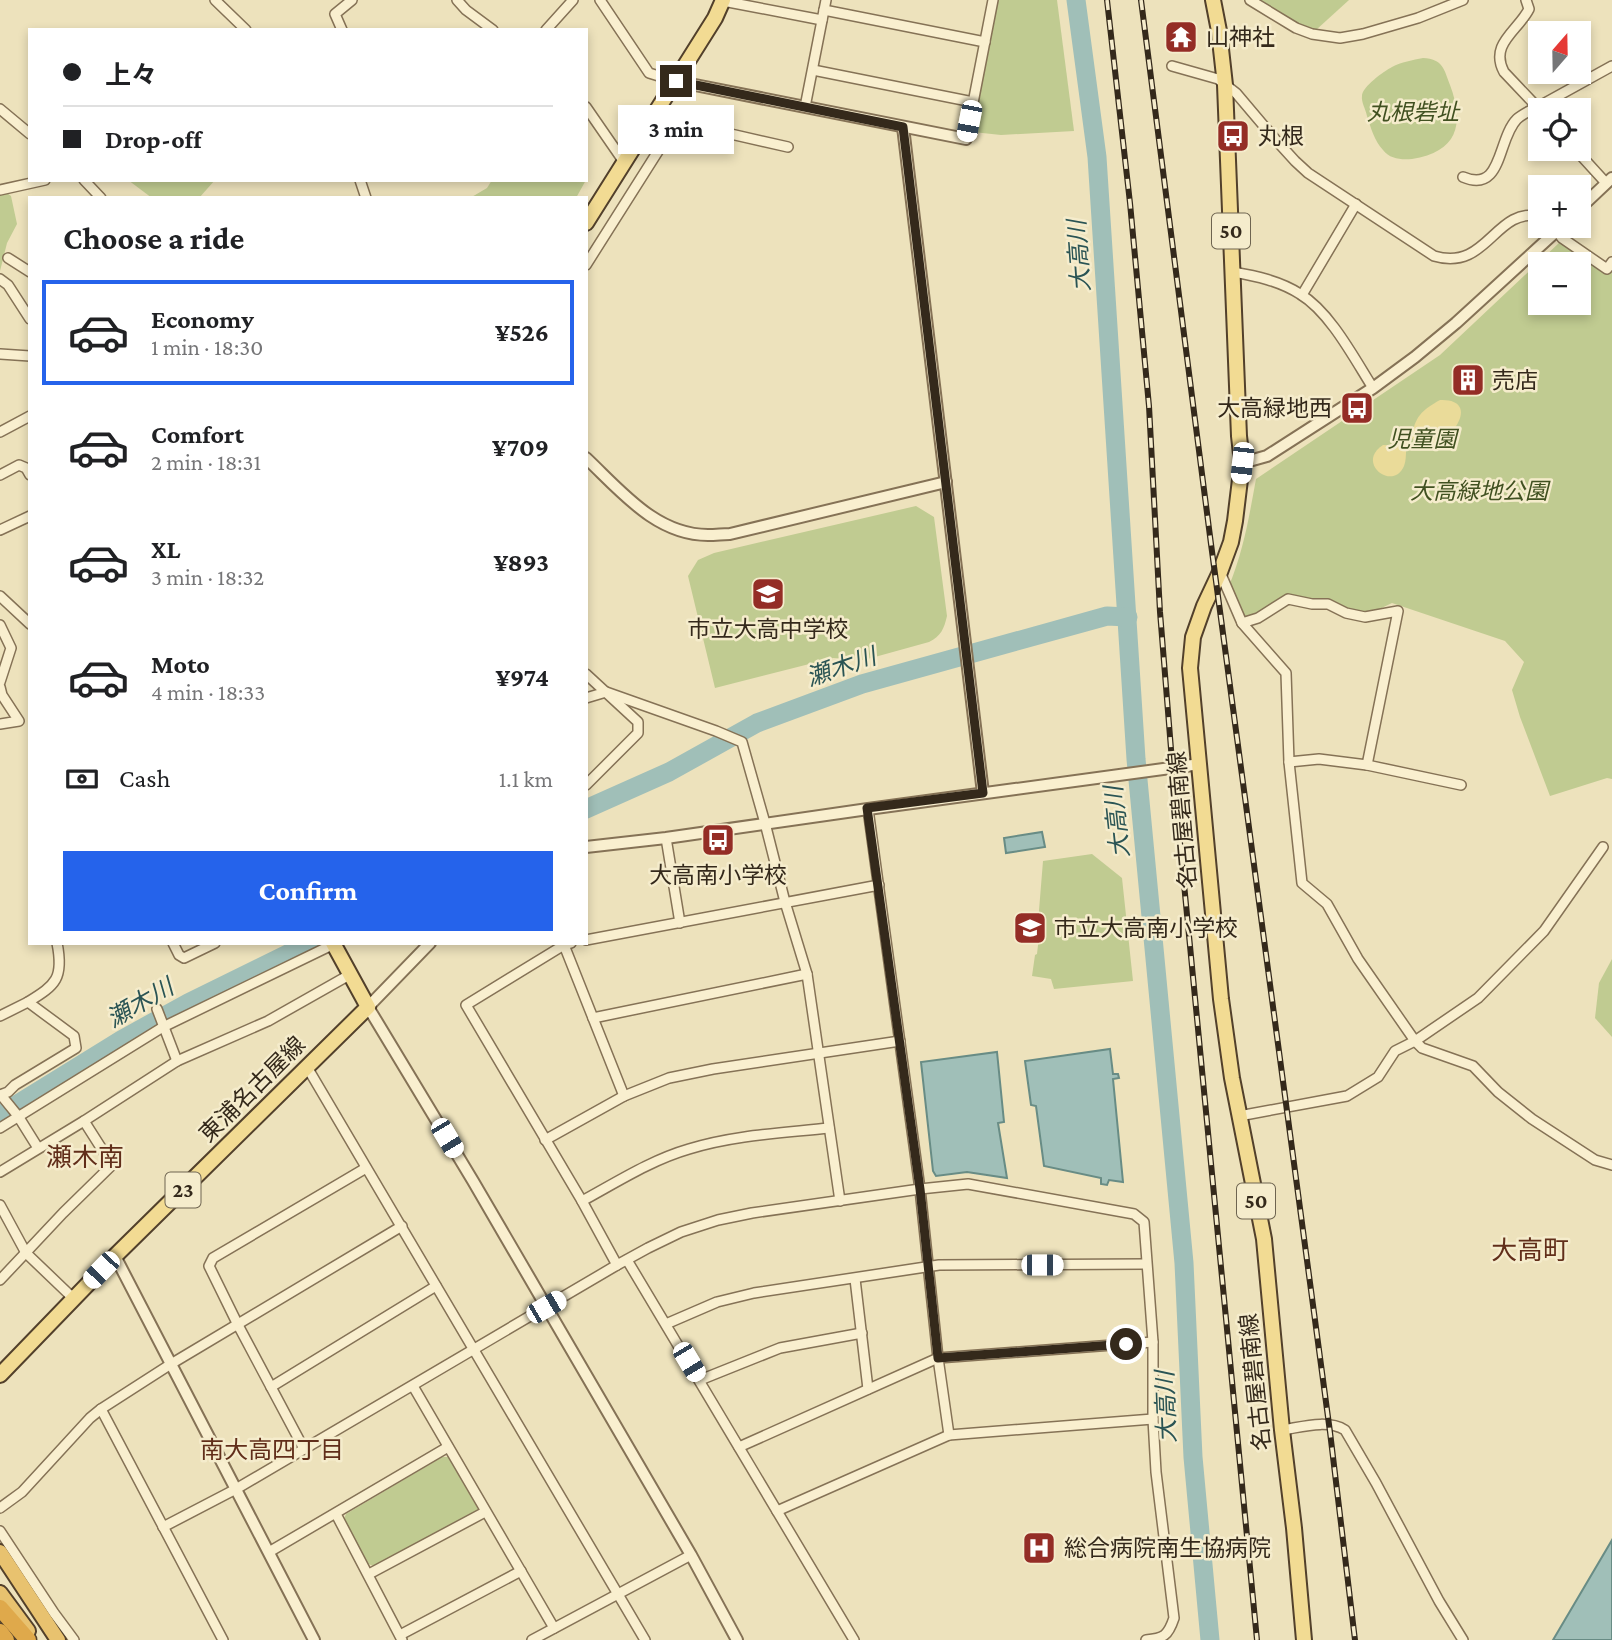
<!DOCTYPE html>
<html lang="en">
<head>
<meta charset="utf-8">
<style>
	:root { --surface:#fff; --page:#f6f6f6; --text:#202124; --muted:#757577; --line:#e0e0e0; --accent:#2563eb }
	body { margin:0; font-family:"Crimson Pro","Noto Sans JP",serif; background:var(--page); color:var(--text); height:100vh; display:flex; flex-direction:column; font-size:26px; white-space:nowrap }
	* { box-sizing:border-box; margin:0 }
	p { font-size:23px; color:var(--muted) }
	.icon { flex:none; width:38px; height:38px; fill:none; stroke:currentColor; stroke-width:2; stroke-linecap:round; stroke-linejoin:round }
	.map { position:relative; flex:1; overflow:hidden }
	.drawer { position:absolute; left:28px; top:196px; width:560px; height:749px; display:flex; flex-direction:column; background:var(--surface); border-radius:0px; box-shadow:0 4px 10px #0003 }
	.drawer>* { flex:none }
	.guide { position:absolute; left:28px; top:28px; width:560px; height:154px; border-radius:0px; box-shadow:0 4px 10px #0003; display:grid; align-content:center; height:154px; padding:0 35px; background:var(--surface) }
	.needle { width:46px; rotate:20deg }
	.fabs { position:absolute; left:1528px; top:21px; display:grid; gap:14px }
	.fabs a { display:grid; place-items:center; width:63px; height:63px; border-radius:0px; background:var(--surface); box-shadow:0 4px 10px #0003; font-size:35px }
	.end { position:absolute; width:32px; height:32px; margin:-16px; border:9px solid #34291b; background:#fff; box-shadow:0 0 0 4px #fff }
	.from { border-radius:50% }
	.bubble { position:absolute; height:49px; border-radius:0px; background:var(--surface); box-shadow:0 4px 10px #0003; font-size:23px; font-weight:700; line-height:49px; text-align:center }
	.car { position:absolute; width:21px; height:42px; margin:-21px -10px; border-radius:9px; box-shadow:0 0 5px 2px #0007; background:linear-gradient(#fff 24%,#345 0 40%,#fff 0 76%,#345 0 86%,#fff 0) }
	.guide b { display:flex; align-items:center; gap:24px; height:66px; font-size:26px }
	.guide b+b { border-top:2px solid var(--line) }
	.guide i { width:18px; height:18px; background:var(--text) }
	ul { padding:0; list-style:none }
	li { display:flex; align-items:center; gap:21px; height:105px; margin:0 14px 10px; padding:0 21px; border:4px solid transparent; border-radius:0px }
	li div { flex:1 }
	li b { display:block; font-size:26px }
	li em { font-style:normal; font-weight:700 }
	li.active { border-color:var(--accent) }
	li>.icon { width:63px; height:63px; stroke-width:1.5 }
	h2 { padding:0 35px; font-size:32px; line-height:84px }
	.pay { display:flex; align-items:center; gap:18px; height:77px; padding:0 35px; font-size:26px }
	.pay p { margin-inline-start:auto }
	.button { display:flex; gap:14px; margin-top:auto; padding:14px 35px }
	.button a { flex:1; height:80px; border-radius:0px; background:var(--accent); color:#fff; font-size:28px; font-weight:700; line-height:80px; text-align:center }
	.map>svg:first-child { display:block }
	.green { fill:#c0cb91; fill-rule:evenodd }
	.sand { fill:#eadb99 }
	.water { fill:#a0bfb8; stroke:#688c85; stroke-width:2 }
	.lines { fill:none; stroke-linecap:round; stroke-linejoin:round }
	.river { stroke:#a0bfb8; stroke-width:19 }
	.minor-casing { stroke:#857256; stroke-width:12 }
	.tertiary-casing { stroke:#857256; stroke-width:14 }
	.primary-casing { stroke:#52402b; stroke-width:18 }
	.trunk-casing { stroke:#52402b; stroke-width:18 }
	.motorway-casing { stroke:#52402b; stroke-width:19 }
	.minor { stroke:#f9efcf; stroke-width:9 }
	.tertiary { stroke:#f9efcf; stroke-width:10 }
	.primary { stroke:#f2db93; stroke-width:14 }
	.trunk { stroke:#e8c26f; stroke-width:14 }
	.motorway { stroke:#dfa94b; stroke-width:16 }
	.rail-casing { stroke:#34291b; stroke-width:6 }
	.rail { stroke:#f5eccc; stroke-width:3.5; stroke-dasharray:10; stroke-linecap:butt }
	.route { stroke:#34291b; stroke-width:9 }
	.labels { text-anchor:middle; stroke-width:5; stroke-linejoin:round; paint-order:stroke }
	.shield { fill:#f5eccc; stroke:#6e6450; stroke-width:2 }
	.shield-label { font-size:21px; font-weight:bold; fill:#34291b }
	.poi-label { font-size:23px; fill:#34291b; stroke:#f5eccc; text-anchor:start }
	.park-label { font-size:23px; font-style:italic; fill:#415121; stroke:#f5eccc }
	.street-label { font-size:23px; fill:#34291b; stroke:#f5eccc }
	.water-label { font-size:24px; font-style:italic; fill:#2a5454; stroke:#f5eccc }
	.neighbourhood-label { font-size:24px; fill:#612e1a; stroke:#f5eccc }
	.quarter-label { font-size:26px; fill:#612e1a; stroke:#f5eccc }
</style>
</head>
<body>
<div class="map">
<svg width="1612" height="1640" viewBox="0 0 1612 1640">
	<rect width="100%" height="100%" fill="#ede2bc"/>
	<g class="green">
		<polygon points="998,0 1057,0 1074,131 1001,135 973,132"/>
		<polygon points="1259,0 1349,0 1316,30 1301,25"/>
		<path d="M1423,58C1443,59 1444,69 1450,85C1465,125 1457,152 1412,159C1401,160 1390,159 1383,150C1374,140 1371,128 1367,116C1366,110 1361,102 1362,96C1362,87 1384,71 1392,67C1401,62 1413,60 1423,58Z"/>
		<polygon points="128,180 215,180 199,198 152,198"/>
		<polygon points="492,180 586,180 576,198 470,198 487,188"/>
		<polygon points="7,193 11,196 17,224 7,243 0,271 0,195"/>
		<path d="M1560,242L1606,274L1610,269L1612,270V779L1607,778L1550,796L1520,717L1512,690L1524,662L1505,641L1392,603L1369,614H1357L1331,602L1288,594L1254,616L1245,619L1229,586C1244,549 1249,517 1256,479L1440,355ZM1540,264H1578V303H1540Z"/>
		<path d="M916,506L934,517L947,616C944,629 941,636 929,642L864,660L833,658L715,688L688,576L698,560L714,553Z"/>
		<polygon points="1092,854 1122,878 1133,981 1054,989 1051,979 1032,976 1035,955 1037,954 1039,936 1037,935 1043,861"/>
		<polygon points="1612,959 1612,1037 1595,1018 1599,983"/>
		<polygon points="442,1457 448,1457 478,1509 476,1512 374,1566 368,1564 344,1519 346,1514"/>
	</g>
	<g class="sand">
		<path d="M1440,400C1490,398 1438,464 1412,438C1414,417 1422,410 1440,400Z"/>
		<path d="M1383,445L1403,446L1406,449C1406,454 1406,461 1404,466C1393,492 1355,463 1383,445Z"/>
	</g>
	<g class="water">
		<polygon points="1042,832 1045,847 1006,853 1004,838"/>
		<polygon points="1110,1049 1113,1074 1118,1074 1119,1078 1113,1079 1123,1182 1109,1180 1107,1185 1101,1184 1101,1178 1044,1166 1036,1106 1031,1105 1025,1061"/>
		<polygon points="997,1052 1004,1122 998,1123 1007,1178 967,1172 936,1176 933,1171 921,1062"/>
		<polygon points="1612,1540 1612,1640 1553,1640"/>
	</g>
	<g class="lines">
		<g class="river">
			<polyline points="1076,0 1097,157 1136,759 1184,1263 1193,1457 1210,1640"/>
			<polyline points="586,809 669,772 757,723 862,684 1107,616 1128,617"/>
			<polyline points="0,1115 121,1040 188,1003 310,943"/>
		</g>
		<defs>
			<g id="minor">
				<polyline points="215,0 246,30"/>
				<polyline points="457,0 466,10 493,30"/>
				<polyline points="600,0 649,73 675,81"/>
				<polyline points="1250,0 1296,28 1312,34 1340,38 1363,34 1418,18 1463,0"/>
				<path d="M1526,0L1529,9C1518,31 1489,44 1504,72L1540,110"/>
				<polyline points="723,1 822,20"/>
				<polyline points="824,10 985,42"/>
				<polyline points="342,30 335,14 352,0"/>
				<polyline points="546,30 573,0"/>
				<path d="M1172,66L1218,79L1236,93L1275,139L1295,161L1308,173L1434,256C1488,272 1494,207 1540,216"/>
				<polyline points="813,70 973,102"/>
				<polyline points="586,107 624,162"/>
				<polyline points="805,107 826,0"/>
				<polyline points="0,109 30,134"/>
				<polyline points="966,139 993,0"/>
				<polyline points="1575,149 1606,183"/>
				<path d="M1463,177C1503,194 1497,139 1517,119C1525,112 1536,108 1545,103C1567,91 1590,78 1612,66"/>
				<polyline points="84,180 101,198"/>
				<polyline points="360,180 366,198"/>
				<polyline points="0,190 45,180"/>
				<polyline points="1553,226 1562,238 1607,269 1612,262"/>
				<polyline points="8,258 30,272"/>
				<polyline points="586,265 674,126 681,123 689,123 709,129 788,147"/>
				<path d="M1233,272C1256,276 1280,281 1300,294C1330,312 1354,358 1373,388"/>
				<polyline points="0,279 8,285 30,319"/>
				<polyline points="1302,295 1356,204"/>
				<polyline points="0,354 30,356"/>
				<polyline points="0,432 30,416"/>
				<polyline points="0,475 19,465 26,468 30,475"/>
				<polyline points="0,530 30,516"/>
				<polyline points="1220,572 1242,623 1286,673 1289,762 1302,883 1327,904 1358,959 1415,1041 1422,1048 1473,1066 1498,1092 1532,1119 1595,1160 1612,1165"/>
				<polyline points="0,596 30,624"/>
				<polyline points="1242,623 1258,618 1288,599 1312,604 1328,604 1346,613 1365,617 1398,611 1367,765 1319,759 1289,762"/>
				<polyline points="0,625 11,648 0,682"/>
				<polyline points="586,674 638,722 638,733 586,785"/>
				<polyline points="0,687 2,695 19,721 0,724"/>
				<polyline points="586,698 606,692 716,731 742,742 765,823 785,902 807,974 840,1201"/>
				<polyline points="1367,765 1461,785"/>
				<polyline points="868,809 920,1189 938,1358 949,1435"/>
				<polyline points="666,838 680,923"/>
				<polyline points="586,940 879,885"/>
				<polyline points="173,943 179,955 184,958 215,943"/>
				<polyline points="571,943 564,945 466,1005 582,1201 617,1265"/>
				<polyline points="564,945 624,1096"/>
				<path d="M28,1002C56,985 64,978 57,943"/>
				<polyline points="157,1009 177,1061"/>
				<polyline points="0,1016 28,1002 74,1036 76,1048 15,1085 8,1092 0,1095"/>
				<polyline points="593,1018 807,974"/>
				<polyline points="307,1067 645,1640"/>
				<polyline points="1,1095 18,1116 38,1148"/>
				<polyline points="1239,1116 1347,1096 1378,1077 1395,1051 1415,1041 1478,998 1544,931 1603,847"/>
				<polyline points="0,1128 163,1027 334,944"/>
				<polyline points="545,1140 624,1096 669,1078 713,1069 900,1041"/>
				<polyline points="0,1172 84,1121 177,1061 268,1021 351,974"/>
				<path d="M582,1201C617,1182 651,1160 689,1149C734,1135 783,1133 829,1128"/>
				<polyline points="0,1205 26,1253 74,1299"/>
				<polyline points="627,1260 854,1640"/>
				<polyline points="855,1279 868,1389"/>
				<polyline points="0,1280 63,1213 112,1165 84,1121"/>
				<polyline points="666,1324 717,1302 754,1293 939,1265 1146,1264"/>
				<polyline points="700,1380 780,1348 862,1333"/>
				<polyline points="413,1386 554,1628"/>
				<polyline points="271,1387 436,1286"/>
				<polyline points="101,1409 223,1640"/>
				<path d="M1282,1430C1302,1427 1327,1419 1345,1430L1376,1483L1439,1601L1463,1640"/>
				<polyline points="739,1447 938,1358 1153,1342"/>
				<polyline points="304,1449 238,1325 209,1266 213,1258 366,1168"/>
				<polyline points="0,1508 22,1492 90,1418 101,1409 171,1364 402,1226"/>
				<polyline points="777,1511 949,1435 1153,1419"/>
				<polyline points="336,1514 402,1640"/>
				<path d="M163,1527L236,1489L617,1265L648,1248L681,1232L718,1220L752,1213L920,1189L968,1184L1134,1214L1144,1222L1153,1342V1419L1156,1472L1174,1618C1168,1636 1164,1638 1146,1640"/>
				<polyline points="0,1531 54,1613 74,1640"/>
				<polyline points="269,1552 448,1447"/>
				<polyline points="369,1574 485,1512"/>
				<polyline points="400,1635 521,1571"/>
				<polyline points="532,1640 691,1555"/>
			</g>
			<g id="tertiary">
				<polyline points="675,81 966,139"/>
				<polyline points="903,127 983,793"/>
				<polyline points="1578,210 1612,178"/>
				<path d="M586,458C621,491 656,535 708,535C716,535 723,534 730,534L946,482"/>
				<polyline points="1242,463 1267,456 1373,388 1415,357 1456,323 1562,226"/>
				<polyline points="586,847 666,838 868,809 1200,764"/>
				<polyline points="430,943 368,1007 473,1181 691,1555 737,1640"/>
				<polyline points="115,1256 314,1640"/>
			</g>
			<g id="primary">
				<polyline points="1213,0 1219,31 1225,85 1239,436 1242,463 1235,521 1231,542 1220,572 1204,606 1193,637 1190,668 1221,999 1232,1078 1264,1239 1282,1430 1294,1528 1304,1640"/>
				<polyline points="586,223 715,18 723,0"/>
				<polyline points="0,1375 115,1256 368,1007 333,943"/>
			</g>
			<g id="trunk">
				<polyline points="0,1552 58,1640"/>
				<polyline points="0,1593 28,1631"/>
			</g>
			<g id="motorway">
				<polyline points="0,1608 28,1640"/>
				<polyline points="0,1632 6,1640"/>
			</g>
		</defs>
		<use href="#minor" class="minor-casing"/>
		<use href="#tertiary" class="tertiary-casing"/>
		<use href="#primary" class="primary-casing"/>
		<use href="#trunk" class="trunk-casing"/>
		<use href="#motorway" class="motorway-casing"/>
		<use href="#minor" class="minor"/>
		<use href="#tertiary" class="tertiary"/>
		<use href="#primary" class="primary"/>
		<use href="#trunk" class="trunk"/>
		<use href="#motorway" class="motorway"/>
		<defs>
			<g id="rail">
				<polyline points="1107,0 1130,203 1149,406 1160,612 1171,749 1257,1640"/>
				<polyline points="1141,0 1211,544 1330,1432 1355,1640"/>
			</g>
		</defs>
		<use href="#rail" class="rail-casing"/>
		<use href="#rail" class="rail"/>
	</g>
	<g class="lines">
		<polyline class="route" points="676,81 903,127 983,793 867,808 920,1189 938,1358 1126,1344"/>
	</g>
	<defs>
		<symbol id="temple-square" viewBox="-11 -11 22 22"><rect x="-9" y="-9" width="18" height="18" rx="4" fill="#942d26" stroke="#f5eccc"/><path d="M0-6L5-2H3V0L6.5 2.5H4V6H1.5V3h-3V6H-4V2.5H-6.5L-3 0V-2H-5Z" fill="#fff"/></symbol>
		<symbol id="bus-square" viewBox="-11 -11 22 22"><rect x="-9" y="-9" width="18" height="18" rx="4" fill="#942d26" stroke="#f5eccc"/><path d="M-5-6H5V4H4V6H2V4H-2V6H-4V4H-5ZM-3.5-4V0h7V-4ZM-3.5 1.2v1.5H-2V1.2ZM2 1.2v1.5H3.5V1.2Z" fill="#fff"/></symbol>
		<symbol id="building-square" viewBox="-11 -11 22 22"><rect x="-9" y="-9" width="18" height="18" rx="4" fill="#942d26" stroke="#f5eccc"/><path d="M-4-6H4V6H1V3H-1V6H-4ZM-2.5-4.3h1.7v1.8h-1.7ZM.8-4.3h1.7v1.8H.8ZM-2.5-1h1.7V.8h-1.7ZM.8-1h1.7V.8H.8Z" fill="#fff"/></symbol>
		<symbol id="school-square" viewBox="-11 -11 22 22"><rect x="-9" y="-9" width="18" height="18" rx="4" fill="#942d26" stroke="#f5eccc"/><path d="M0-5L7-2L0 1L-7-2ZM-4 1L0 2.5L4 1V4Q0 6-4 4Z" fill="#fff"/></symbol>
		<symbol id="hospital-square" viewBox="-11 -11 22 22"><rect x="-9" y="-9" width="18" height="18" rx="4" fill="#942d26" stroke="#f5eccc"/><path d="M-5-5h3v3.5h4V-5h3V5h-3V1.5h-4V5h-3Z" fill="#fff"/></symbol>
	</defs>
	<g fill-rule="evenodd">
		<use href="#temple-square" x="1162" y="18" width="38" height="38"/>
		<use href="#bus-square" x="1214" y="117" width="38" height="38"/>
		<use href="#building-square" x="1449" y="361" width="38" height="38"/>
		<use href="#bus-square" x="1338" y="389" width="38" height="38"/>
		<use href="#school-square" x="749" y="575" width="38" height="38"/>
		<use href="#bus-square" x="699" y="821" width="38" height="38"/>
		<use href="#school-square" x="1011" y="909" width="38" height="38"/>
		<use href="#hospital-square" x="1020" y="1529" width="38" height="38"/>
	</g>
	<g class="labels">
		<g class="shield">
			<rect x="1212" y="213.5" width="38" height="35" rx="5"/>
			<rect x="165.5" y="1172.5" width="35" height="35" rx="5"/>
			<rect x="1237" y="1183.5" width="38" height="35" rx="5"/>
		</g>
		<g class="shield-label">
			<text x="1231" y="238">50</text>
			<text x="183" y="1197">23</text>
			<text x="1256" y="1208">50</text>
		</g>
		<g class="poi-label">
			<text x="1206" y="45">山神社</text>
			<text x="1258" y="144">丸根</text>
			<text x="1492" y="388">売店</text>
			<text x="1332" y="416" text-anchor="end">大高緑地西</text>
			<text x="768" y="637" text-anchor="middle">市立大高中学校</text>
			<text x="718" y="883" text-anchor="middle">大高南小学校</text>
			<text x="1054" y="936">市立大高南小学校</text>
			<text x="1064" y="1556">総合病院南生協病院</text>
		</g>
		<g class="park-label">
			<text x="1413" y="120">丸根砦址</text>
			<text x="1422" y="447">児童園</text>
			<text x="1479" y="499">大高緑地公園</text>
		</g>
		<g class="street-label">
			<text transform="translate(1182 820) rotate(-95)" y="8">名古屋碧南線</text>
			<text transform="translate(252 1089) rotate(-45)" y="8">東浦名古屋線</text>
			<text transform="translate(1255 1382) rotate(-96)" y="8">名古屋碧南線</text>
		</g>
		<g class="water-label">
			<text transform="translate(1079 256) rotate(-94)" y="8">大高川</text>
			<text transform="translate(841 667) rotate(-19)" y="8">瀬木川</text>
			<text transform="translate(1117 822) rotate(-96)" y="8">大高川</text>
			<text transform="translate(140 1003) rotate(-30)" y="8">瀬木川</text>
			<text transform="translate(1166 1407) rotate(-92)" y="8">大高川</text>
		</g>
		<g class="neighbourhood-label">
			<text x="272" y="1458">南大高四丁目</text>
		</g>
		<g class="quarter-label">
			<text x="85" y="1166">瀬木南</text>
			<text x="1530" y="1259">大高町</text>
		</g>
	</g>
</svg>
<div class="fabs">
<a><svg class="needle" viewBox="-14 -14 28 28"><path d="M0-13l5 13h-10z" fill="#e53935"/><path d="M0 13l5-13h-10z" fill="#757577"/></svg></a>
<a><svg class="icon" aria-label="locate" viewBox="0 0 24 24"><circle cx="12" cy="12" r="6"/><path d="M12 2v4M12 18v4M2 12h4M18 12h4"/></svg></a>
<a>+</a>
<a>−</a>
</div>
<i class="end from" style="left:1126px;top:1344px"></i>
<i class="end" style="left:676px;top:81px"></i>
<div class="bubble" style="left:618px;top:105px;width:116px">3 min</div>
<i class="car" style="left:969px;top:121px;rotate:191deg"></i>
<i class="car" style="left:1242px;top:463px;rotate:186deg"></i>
<i class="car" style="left:447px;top:1138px;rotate:149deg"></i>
<i class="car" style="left:1042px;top:1265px;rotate:90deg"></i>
<i class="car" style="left:101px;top:1270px;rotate:224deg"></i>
<i class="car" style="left:546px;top:1307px;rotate:60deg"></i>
<i class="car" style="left:689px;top:1362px;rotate:149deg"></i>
<div class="guide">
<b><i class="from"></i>上々</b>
<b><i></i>Drop-off</b>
</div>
<section class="drawer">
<h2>Choose a ride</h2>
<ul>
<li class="active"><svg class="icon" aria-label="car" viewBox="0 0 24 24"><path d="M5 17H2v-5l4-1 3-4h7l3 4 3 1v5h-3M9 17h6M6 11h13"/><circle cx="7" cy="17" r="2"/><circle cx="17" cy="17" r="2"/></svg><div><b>Economy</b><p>1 min · 18:30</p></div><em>¥526</em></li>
<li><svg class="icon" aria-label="car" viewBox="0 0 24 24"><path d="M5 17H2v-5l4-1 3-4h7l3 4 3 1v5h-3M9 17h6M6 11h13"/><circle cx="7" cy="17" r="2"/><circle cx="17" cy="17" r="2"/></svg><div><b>Comfort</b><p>2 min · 18:31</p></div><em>¥709</em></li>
<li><svg class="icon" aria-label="car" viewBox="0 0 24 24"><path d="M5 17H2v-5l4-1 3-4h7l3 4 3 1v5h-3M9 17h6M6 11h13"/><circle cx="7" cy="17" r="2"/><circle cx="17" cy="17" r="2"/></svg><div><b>XL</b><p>3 min · 18:32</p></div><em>¥893</em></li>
<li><svg class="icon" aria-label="car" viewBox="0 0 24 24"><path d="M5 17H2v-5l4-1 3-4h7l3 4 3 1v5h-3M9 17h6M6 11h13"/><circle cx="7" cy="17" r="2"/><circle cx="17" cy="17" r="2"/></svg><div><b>Moto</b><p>4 min · 18:33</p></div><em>¥974</em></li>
</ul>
<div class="pay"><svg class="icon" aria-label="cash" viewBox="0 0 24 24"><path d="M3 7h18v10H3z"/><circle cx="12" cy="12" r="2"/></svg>Cash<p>1.1 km</p></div>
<div class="button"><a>Confirm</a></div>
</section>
</div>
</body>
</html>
